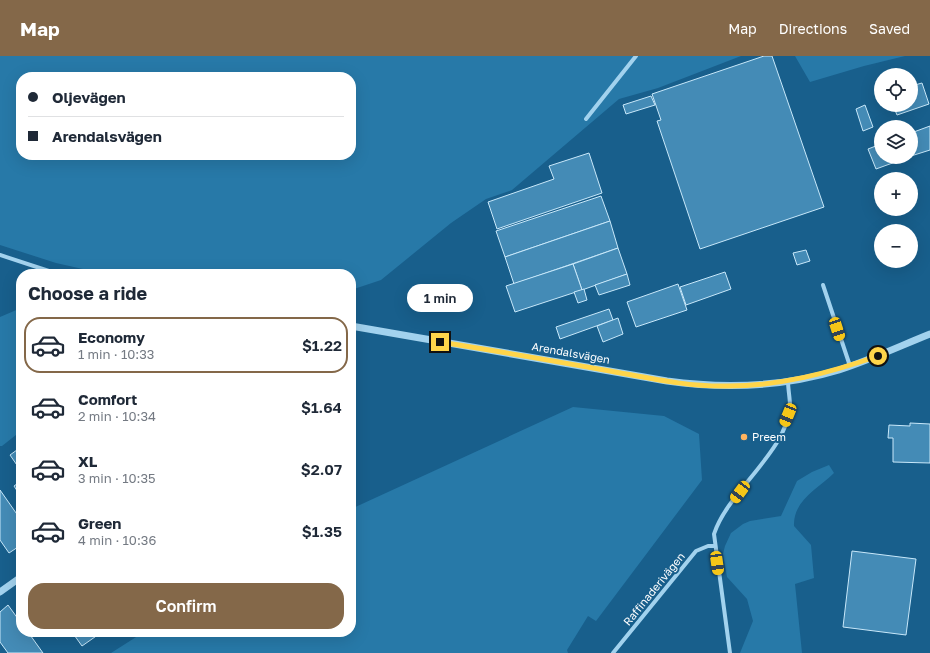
<!DOCTYPE html>
<html lang="en">
<head>
<meta charset="utf-8">
<style>
	:root { --surface:#fff; --page:#f6f6f7; --text:#1f2937; --muted:#747a83; --line:#e0e1e3; --accent:#846849 }
	body { margin:0; font-family:"Golos Text",sans-serif; background:var(--page); color:var(--text); height:100vh; display:flex; flex-direction:column; font-size:15px; white-space:nowrap }
	* { box-sizing:border-box; margin:0 }
	p { font-size:13px; color:var(--muted) }
	.icon { flex:none; width:22px; height:22px; fill:none; stroke:currentColor; stroke-width:2; stroke-linecap:round; stroke-linejoin:round }
	.map { position:relative; flex:1; overflow:hidden }
	.sheet { position:absolute; left:16px; top:213px; width:340px; height:368px; display:flex; flex-direction:column; background:var(--surface); border-radius:16px; box-shadow:0 4px 16px #0002 }
	.sheet>* { flex:none }
	.guide { position:absolute; left:16px; top:16px; width:340px; height:88px; border-radius:16px; box-shadow:0 4px 16px #0002; display:grid; align-content:center; height:88px; padding:0 12px; background:var(--surface) }
	.buttons { position:absolute; left:874px; top:12px; display:grid; gap:8px }
	.buttons a { display:grid; place-items:center; width:44px; height:44px; border-radius:50%; background:var(--surface); box-shadow:0 4px 16px #0002; font-size:20px }
	.end { position:absolute; width:18px; height:18px; margin:-9px; border:5px solid #ffd54a; background:#111; box-shadow:0 0 0 2px #111 }
	.from { border-radius:50% }
	.bubble { position:absolute; height:28px; border-radius:14px; background:var(--surface); box-shadow:0 4px 16px #0002; font-size:13px; font-weight:600; line-height:28px; text-align:center }
	.car { position:absolute; width:12px; height:24px; margin:-12px -6px; border-radius:5px; box-shadow:0 0 3px 1px #0007; background:linear-gradient(#f5c518 24%,#345 0 40%,#f5c518 0 76%,#345 0 86%,#f5c518 0) }
	.guide b { display:flex; align-items:center; gap:14px; height:38px; font-size:15px }
	.guide b+b { border-top:1px solid var(--line) }
	.guide i { width:10px; height:10px; background:var(--text) }
	ul { padding:0; list-style:none }
	li { display:flex; align-items:center; gap:12px; height:56px; margin:0 8px 6px; padding:0 4px; border:2px solid transparent; border-radius:16px }
	li div { flex:1 }
	li b { display:block; font-size:15px }
	li em { font-style:normal; font-weight:600 }
	li.on { border-color:var(--accent) }
	li>.icon { width:36px; height:36px; stroke-width:1.5 }
	h2 { padding:0 12px; font-size:18px; line-height:48px }
	.cta { display:flex; gap:8px; margin-top:auto; padding:8px 12px }
	.cta a { flex:1; height:46px; border-radius:16px; background:var(--accent); color:#fff; font-size:16px; font-weight:600; line-height:46px; text-align:center }
	header { display:flex; align-items:center; gap:24px; box-sizing:border-box; height:56px; padding:0 20px; background:var(--accent); color:#fff }
	header strong { font-size:19px }
	nav { display:flex; gap:22px; margin-inline-start:auto; font-size:14px }
	.map>svg:first-child { display:block }
	.green { fill:#2779a8; fill-rule:evenodd }
	.building { fill:#448bb6; stroke:#c8e8fa }
	.lines { fill:none; stroke-linecap:round; stroke-linejoin:round }
	.minor { stroke:#a2d2ee; stroke-width:4 }
	.tertiary { stroke:#a2d2ee; stroke-width:7 }
	.route { stroke:#ffd54a; stroke-width:5 }
	.poi-dot { fill:#ffb45f; stroke:#185f8c; stroke-width:1.5 }
	.labels { text-anchor:middle; stroke-width:4; stroke-linejoin:round; paint-order:stroke }
	.street-label { font-size:11px; fill:#fff; stroke:#185f8c }
	.poi-label { font-size:11px; fill:#fff; stroke:#185f8c; text-anchor:start }
</style>
</head>
<body>
<header>
<strong>Map</strong>
<nav><a>Map</a><a>Directions</a><a>Saved</a></nav>
</header>
<div class="map">
<svg width="930" height="597" viewBox="0 0 930 597">
	<rect width="100%" height="100%" fill="#185f8c"/>
	<g class="green">
		<path d="M0,0H741L658,32L619,43L512,134L486,143L451,167L381,224L351,234V218H105L56,207L0,189ZM21,21H351V99H21Z"/>
		<polygon points="795,0 905,0 864,10 810,26"/>
		<polygon points="21,252 21,375 2,390 0,390 0,261"/>
		<polygon points="573,351 664,360 699,378 702,424 596,565 588,560 567,594 568,597 111,597 144,576 351,576 351,453"/>
		<path d="M829,409L834,417C818,433 793,444 794,470L811,489L814,522L795,528L802,597H740L753,565L747,543L727,521L723,498L725,490L731,477L743,468L750,465L781,460L797,425L812,416Z"/>
	</g>
	<g class="building">
		<polygon points="764,0 772,0 824,151 700,193 657,65 661,64 652,38"/>
		<polygon points="922,27 929,48 897,59 893,49 911,49 911,30"/>
		<polygon points="651,40 655,49 626,58 623,49"/>
		<polygon points="865,49 873,71 863,75 856,53"/>
		<polygon points="930,70 930,94 911,100 911,77"/>
		<polygon points="881,88 881,101 909,101 876,113 868,93"/>
		<polygon points="589,97 602,137 497,173 488,146 554,123 549,110"/>
		<polygon points="601,140 610,165 505,201 496,175"/>
		<polygon points="610,165 618,192 514,228 505,201"/>
		<polygon points="618,192 627,218 582,234 573,208"/>
		<polygon points="806,194 810,205 797,209 793,197"/>
		<polygon points="573,208 582,234 515,256 506,230"/>
		<polygon points="725,216 731,233 686,249 680,231"/>
		<polygon points="627,218 630,229 599,239 595,229"/>
		<polygon points="678,228 687,254 636,271 627,246"/>
		<polygon points="584,233 587,244 578,247 574,236"/>
		<polygon points="609,253 613,264 560,283 556,271"/>
		<polygon points="618,262 623,278 603,286 597,270"/>
		<polygon points="910,367 930,368 930,407 893,406 893,382 888,382 889,369 910,370"/>
		<polygon points="21,391 21,415 10,399"/>
		<polygon points="21,425 21,441 14,430"/>
		<polygon points="0,434 21,464 21,489 9,497 0,484"/>
		<polygon points="852,495 916,503 906,579 843,571"/>
		<polygon points="8,549 21,567 21,576 28,576 43,597 8,597 0,586 0,556"/>
		<polygon points="72,576 102,576 82,590"/>
	</g>
	<g class="lines">
		<g class="minor">
			<polyline points="586,63 636,0"/>
			<polyline points="0,199 58,218"/>
			<polyline points="823,229 850,310"/>
			<polyline points="613,597 696,495 708,490 715,490"/>
			<path d="M730,597L714,478C728,435 787,396 790,350C790,342 788,333 788,325"/>
		</g>
		<g class="tertiary">
			<path d="M351,270L667,325C725,333 783,331 839,314C870,304 900,290 930,278"/>
			<polyline points="0,536 21,521"/>
		</g>
	</g>
	<g class="lines">
		<path class="route" d="M440,286C497,295 554,305 610,315C649,322 688,331 728,330C780,330 829,317 878,300"/>
	</g>
	<circle class="poi-dot" cx="744" cy="381" r="4"/>
	<g class="labels">
		<g class="street-label">
			<text transform="translate(571 297) rotate(10)" y="4">Arendalsvägen</text>
			<text transform="translate(654 533) rotate(-51)" y="4">Raffinaderivägen</text>
		</g>
		<g class="poi-label">
			<text x="752" y="385">Preem</text>
		</g>
	</g>
</svg>
<div class="buttons">
<a><svg class="icon" aria-label="locate" viewBox="0 0 24 24"><circle cx="12" cy="12" r="6"/><path d="M12 2v4M12 18v4M2 12h4M18 12h4"/></svg></a>
<a><svg class="icon" aria-label="layers" viewBox="0 0 24 24"><path d="M12 4l9 5-9 5-9-5zM3 14l9 5 9-5"/></svg></a>
<a>+</a>
<a>−</a>
</div>
<i class="end from" style="left:878px;top:300px"></i>
<i class="end" style="left:440px;top:286px"></i>
<div class="bubble" style="left:407px;top:228px;width:66px">1 min</div>
<i class="car" style="left:837px;top:273px;rotate:162deg"></i>
<i class="car" style="left:788px;top:359px;rotate:202deg"></i>
<i class="car" style="left:740px;top:436px;rotate:217deg"></i>
<i class="car" style="left:717px;top:507px;rotate:172deg"></i>
<div class="guide">
<b><i class="from"></i>Oljevägen</b>
<b><i></i>Arendalsvägen</b>
</div>
<section class="sheet">
<h2>Choose a ride</h2>
<ul>
<li class="on"><svg class="icon" aria-label="car" viewBox="0 0 24 24"><path d="M5 17H2v-5l4-1 3-4h7l3 4 3 1v5h-3M9 17h6M6 11h13"/><circle cx="7" cy="17" r="2"/><circle cx="17" cy="17" r="2"/></svg><div><b>Economy</b><p>1 min · 10:33</p></div><em>$1.22</em></li>
<li><svg class="icon" aria-label="car" viewBox="0 0 24 24"><path d="M5 17H2v-5l4-1 3-4h7l3 4 3 1v5h-3M9 17h6M6 11h13"/><circle cx="7" cy="17" r="2"/><circle cx="17" cy="17" r="2"/></svg><div><b>Comfort</b><p>2 min · 10:34</p></div><em>$1.64</em></li>
<li><svg class="icon" aria-label="car" viewBox="0 0 24 24"><path d="M5 17H2v-5l4-1 3-4h7l3 4 3 1v5h-3M9 17h6M6 11h13"/><circle cx="7" cy="17" r="2"/><circle cx="17" cy="17" r="2"/></svg><div><b>XL</b><p>3 min · 10:35</p></div><em>$2.07</em></li>
<li><svg class="icon" aria-label="car" viewBox="0 0 24 24"><path d="M5 17H2v-5l4-1 3-4h7l3 4 3 1v5h-3M9 17h6M6 11h13"/><circle cx="7" cy="17" r="2"/><circle cx="17" cy="17" r="2"/></svg><div><b>Green</b><p>4 min · 10:36</p></div><em>$1.35</em></li>
</ul>
<div class="cta"><a>Confirm</a></div>
</section>
</div>
</body>
</html>
